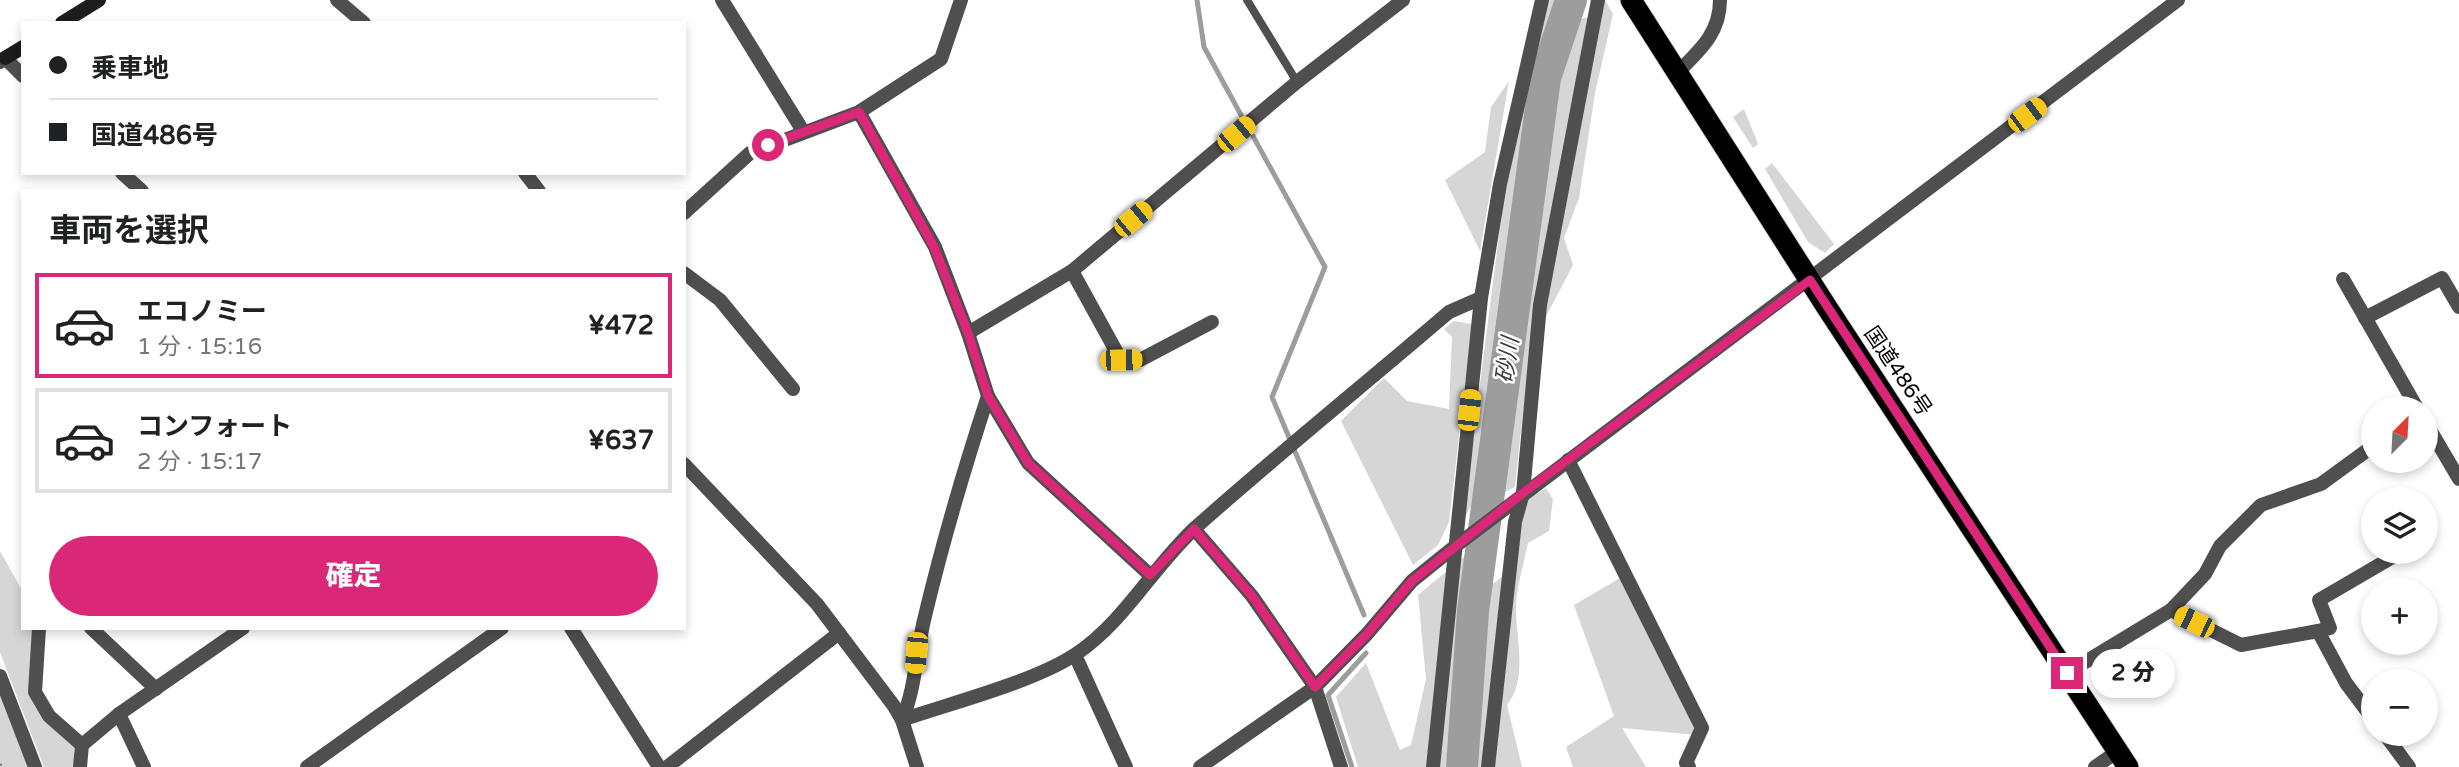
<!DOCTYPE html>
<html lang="ja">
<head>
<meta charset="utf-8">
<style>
	:root { --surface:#fff; --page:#f6f6f6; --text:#202124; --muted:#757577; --line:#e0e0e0; --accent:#db2777 }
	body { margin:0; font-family:"Varela Round","Noto Sans JP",sans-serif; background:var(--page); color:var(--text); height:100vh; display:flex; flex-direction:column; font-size:26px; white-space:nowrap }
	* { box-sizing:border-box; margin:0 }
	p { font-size:23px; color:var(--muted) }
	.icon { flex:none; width:38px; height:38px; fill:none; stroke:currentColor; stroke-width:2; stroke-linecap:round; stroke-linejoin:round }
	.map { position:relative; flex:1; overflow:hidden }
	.panel { position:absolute; left:21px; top:189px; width:665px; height:441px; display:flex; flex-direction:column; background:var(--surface); border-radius:0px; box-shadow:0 4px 10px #0003 }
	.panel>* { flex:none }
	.banner { position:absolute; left:21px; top:21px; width:665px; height:154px; border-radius:0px; box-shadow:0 4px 10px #0003; display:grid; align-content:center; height:154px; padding:0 28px; background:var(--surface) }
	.needle { width:46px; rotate:24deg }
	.tools { position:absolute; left:2361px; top:396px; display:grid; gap:14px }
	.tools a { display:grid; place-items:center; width:77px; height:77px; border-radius:50%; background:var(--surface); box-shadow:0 4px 10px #0003; font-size:35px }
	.end { position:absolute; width:32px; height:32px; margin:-16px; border:9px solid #db2777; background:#fff; box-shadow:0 0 0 4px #fff }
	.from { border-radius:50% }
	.bubble { position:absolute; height:49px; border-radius:24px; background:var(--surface); box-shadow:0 4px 10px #0003; font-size:23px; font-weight:800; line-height:49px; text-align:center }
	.car { position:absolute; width:21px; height:42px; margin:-21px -10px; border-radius:9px; box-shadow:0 0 5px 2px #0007; background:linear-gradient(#f5c518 24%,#345 0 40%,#f5c518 0 76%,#345 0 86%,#f5c518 0) }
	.banner b { display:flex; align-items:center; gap:24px; height:66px; font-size:26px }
	.banner b+b { border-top:2px solid var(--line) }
	.banner i { width:18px; height:18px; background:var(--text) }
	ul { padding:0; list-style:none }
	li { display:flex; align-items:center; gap:21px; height:105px; margin:0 14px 10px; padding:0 14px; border:4px solid var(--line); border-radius:0px }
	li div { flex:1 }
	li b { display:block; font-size:26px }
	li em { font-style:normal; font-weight:800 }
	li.on { border-color:var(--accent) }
	li>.icon { width:63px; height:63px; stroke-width:1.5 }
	h2 { padding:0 28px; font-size:32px; line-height:84px }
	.button { display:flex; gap:14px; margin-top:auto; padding:14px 28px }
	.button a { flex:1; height:80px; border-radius:42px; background:var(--accent); color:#fff; font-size:28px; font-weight:800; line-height:80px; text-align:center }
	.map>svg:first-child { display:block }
	.green { fill:#d6d6d6 }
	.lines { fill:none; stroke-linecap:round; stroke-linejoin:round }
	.stream { stroke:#9d9d9d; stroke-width:5 }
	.river { stroke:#9d9d9d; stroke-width:32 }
	.highway-casing { stroke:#dbdbdb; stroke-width:23 }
	.path { stroke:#717171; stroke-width:3.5; stroke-dasharray:2 3.5; stroke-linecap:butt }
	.lane { stroke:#4f4f4f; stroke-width:8 }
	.street { stroke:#4f4f4f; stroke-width:14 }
	.secondary { stroke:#1c1c1c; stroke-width:14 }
	.highway { stroke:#000; stroke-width:21 }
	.route { stroke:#db2777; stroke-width:9 }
	.labels { text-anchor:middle; stroke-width:5; stroke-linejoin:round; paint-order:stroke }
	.street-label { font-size:21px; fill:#000; stroke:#fff }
	.water-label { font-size:23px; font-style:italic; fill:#3e3e3e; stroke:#fff }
</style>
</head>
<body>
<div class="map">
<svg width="2459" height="767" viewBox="0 0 2459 767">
	<rect width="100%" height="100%" fill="#fff"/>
	<g class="green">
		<path d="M1544,0H1563C1510,163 1495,331 1474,500L1462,523L1506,181Z"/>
		<polygon points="1605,0 1613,14 1595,93 1579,198 1564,238 1573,265 1543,322 1573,145"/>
		<path d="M1590,17C1554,172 1531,328 1515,487L1503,493L1523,297L1557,57L1580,19Z"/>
		<polygon points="1509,81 1480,251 1445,180 1485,152 1491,107"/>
		<polygon points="1744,109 1758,144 1753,148 1733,117"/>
		<polygon points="1772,163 1834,244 1825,253 1808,242 1765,169"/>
		<polygon points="1454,321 1472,324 1449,522 1438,545 1413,565 1341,421 1384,378 1407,401 1449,409 1452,337 1444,329"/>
		<path d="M1546,488L1553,499L1549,531L1528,543C1524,564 1516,587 1516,608C1516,638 1528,679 1507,705L1522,767H1471L1485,588C1537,562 1502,525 1528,500C1533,495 1541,492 1546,488Z"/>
		<polygon points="0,551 23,592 23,628 34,628 30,675 74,745 74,767 44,767 0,652"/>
		<polygon points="1465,556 1468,599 1450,767 1358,767 1336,697 1366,663 1400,750 1411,745 1426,679 1418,595"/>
		<polygon points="1620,578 1696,729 1696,735 1622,728 1646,767 1573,767 1566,747 1614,716 1574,605"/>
		<polygon points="0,696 28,767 0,767"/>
	</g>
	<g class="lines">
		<g class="stream">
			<polyline points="1197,0 1204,47 1241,115"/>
			<polyline points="1253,136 1325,267 1272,397 1364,615"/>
			<polyline points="1352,767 1328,695 1366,653"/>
		</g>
		<polyline class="river" points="1462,767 1473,611 1545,78 1571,0"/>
		<defs>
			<polyline id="highway" points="1631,0 1826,306 2128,767"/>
		</defs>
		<use href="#highway" class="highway-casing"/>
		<polyline class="path" points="0,764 1,767"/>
		<polyline class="lane" points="1247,0 1297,82"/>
		<g class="street">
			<polyline points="337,0 364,23"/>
			<polyline points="722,0 803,131"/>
			<polyline points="0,62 5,58 23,76"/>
			<path d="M1678,72C1700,50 1720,33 1720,0"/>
			<polyline points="859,112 935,247 968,333 988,396 1028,463 1150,575"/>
			<polyline points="122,173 142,191"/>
			<polyline points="525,173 539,191"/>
			<polyline points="684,213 750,153 859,112 941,59 961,0"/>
			<polyline points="1072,271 1121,360 1140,360 1212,322"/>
			<polyline points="684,273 720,300 793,389"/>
			<polyline points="2343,279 2417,408"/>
			<polyline points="2365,318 2442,278 2459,307"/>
			<polyline points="968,333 1072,271 1297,82 1403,0"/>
			<polyline points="2426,423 2459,479"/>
			<polyline points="1568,460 1702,728 1686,763 1689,767"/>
			<polyline points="684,464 817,604 894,706 902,720 917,767"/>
			<polyline points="1194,529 1252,596 1315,687 1341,767"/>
			<polyline points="2426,538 2429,536"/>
			<polyline points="2171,610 2241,645 2318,631 2346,683 2373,719"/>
			<polyline points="39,628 35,692 49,716 82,745"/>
			<polyline points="91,628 156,689"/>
			<polyline points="571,628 659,767"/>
			<polyline points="2318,631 2330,628 2319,600 2403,551"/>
			<polyline points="1075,655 1126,767"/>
			<polyline points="2067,673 2171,610 2205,574 2220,546 2261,505 2321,484 2373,446"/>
			<polyline points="0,676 35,767"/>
			<polyline points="119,714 144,767"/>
			<path d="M902,720C951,703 1034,682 1076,654C1125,621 1152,568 1195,528C1278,454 1365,384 1449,312L1481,298"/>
			<path d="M902,720C916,687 916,651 925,616C943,541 964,469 988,396"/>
			<polyline points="2384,733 2409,767"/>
			<polyline points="80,767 82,745 119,714 243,628"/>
			<polyline points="307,767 502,628"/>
			<polyline points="667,767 839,633"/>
			<polyline points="1200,767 1315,687 1367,634 1412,581 1453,548 2178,0"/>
			<polyline points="1433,767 1481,298 1500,184 1542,0"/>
			<polyline points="1488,767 1515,522 1523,493 1540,305 1598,0"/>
			<polyline points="2095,767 2118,751"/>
		</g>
		<g class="secondary">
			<polyline points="62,23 99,0"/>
			<polyline points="5,58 23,47"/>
		</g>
		<use href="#highway" class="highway"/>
	</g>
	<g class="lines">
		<polyline class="route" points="768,145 859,112 934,247 968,333 988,396 1028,463 1150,575 1194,529 1252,596 1315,687 1367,634 1412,581 1523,493 1810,280 2067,673"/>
	</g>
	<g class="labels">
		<g class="street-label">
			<text transform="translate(1898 371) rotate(56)" y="7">国道486号</text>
		</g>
		<g class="water-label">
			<text transform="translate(1507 360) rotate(-82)" y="8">砂川</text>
		</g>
	</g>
</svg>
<div class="tools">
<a><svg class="needle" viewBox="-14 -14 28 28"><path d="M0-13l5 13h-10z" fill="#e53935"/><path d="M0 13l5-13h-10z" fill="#757577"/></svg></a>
<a><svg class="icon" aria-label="layers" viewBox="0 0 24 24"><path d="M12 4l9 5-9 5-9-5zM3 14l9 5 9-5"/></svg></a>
<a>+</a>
<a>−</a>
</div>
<i class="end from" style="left:768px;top:145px"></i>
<i class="end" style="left:2067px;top:673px"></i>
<div class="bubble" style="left:2091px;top:649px;width:84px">2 分</div>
<i class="car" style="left:2027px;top:115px;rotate:53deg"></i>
<i class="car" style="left:1236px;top:134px;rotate:50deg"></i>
<i class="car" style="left:1133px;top:219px;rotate:50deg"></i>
<i class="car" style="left:1121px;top:360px;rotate:89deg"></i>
<i class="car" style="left:1469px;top:410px;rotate:6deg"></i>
<i class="car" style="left:2194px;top:622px;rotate:296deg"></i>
<i class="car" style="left:916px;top:653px;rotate:185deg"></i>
<div class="banner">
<b><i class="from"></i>乗車地</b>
<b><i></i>国道486号</b>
</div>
<section class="panel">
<h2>車両を選択</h2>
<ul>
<li class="on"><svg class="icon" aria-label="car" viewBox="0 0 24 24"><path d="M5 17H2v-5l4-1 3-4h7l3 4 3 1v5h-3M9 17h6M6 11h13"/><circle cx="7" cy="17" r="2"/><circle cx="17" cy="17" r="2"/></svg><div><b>エコノミー</b><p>1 分 · 15:16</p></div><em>¥472</em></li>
<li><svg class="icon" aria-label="car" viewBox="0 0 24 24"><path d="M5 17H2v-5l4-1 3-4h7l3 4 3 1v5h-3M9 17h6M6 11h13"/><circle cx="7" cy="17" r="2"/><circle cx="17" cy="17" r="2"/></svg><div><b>コンフォート</b><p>2 分 · 15:17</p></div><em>¥637</em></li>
</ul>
<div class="button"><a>確定</a></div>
</section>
</div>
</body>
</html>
